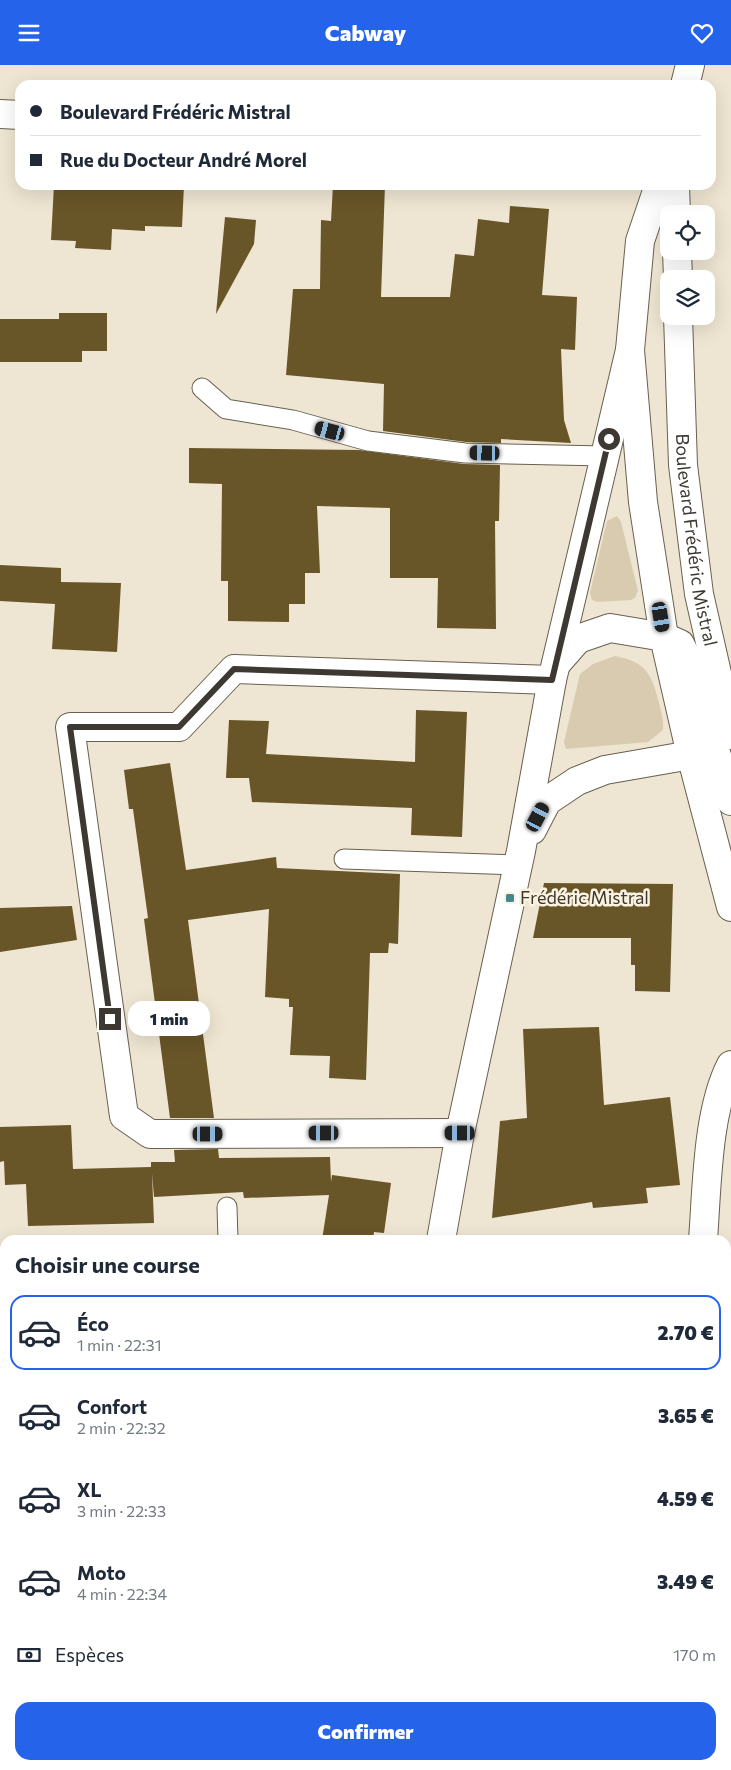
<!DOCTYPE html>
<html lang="fr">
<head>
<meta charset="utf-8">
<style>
	:root { --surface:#fff; --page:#f2f2f3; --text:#1f2937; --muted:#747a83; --line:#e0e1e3; --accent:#2563eb }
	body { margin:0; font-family:Commissioner,sans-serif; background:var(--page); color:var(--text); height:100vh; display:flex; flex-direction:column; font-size:19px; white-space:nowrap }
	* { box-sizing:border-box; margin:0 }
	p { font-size:16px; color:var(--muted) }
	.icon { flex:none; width:28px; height:28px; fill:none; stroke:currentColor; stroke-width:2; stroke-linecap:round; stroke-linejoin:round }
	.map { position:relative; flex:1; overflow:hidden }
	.panel { position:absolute; left:0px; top:1170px; width:731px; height:535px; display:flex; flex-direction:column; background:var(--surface); border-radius:15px 15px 0 0; box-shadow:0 5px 20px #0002 }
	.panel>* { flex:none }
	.top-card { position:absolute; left:15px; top:15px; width:701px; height:110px; border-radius:15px; box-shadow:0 5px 20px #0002; display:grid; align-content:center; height:110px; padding:0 15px; background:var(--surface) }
	.controls { position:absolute; left:660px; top:140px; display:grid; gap:10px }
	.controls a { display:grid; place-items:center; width:55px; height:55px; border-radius:10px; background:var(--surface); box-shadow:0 5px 20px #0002; font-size:25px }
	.end { position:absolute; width:22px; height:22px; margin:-11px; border:6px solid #3d3932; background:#fff; box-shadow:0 0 0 2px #fff }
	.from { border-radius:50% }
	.bubble { position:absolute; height:35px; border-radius:15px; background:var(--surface); box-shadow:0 5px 20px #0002; font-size:16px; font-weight:800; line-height:35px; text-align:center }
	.car { position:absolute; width:15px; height:30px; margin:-15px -8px; border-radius:6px; box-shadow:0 0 4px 1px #0007; background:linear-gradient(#222 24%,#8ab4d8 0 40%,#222 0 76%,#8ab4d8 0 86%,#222 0) }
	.top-card b { display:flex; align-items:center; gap:18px; height:48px; font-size:19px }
	.top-card b+b { border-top:1px solid var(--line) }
	.top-card i { width:12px; height:12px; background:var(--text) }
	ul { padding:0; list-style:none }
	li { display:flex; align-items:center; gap:15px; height:75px; margin:0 10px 8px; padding:0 5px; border:2px solid transparent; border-radius:15px }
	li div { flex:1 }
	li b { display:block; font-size:19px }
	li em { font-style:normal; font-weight:800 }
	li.on { border-color:var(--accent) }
	li>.icon { width:45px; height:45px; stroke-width:1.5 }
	h2 { padding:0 15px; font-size:22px; line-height:60px }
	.pay { display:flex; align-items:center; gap:12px; height:55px; padding:0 15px; font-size:19px }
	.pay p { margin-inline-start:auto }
	.button { display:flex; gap:10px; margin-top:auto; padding:10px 15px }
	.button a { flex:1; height:58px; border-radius:15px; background:var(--accent); color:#fff; font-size:20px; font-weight:800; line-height:58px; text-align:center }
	header { display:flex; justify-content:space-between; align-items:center; height:65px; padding:0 15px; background:var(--accent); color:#fff; font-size:22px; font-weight:800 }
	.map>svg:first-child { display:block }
	.green { fill:#d8cbaf }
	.building { fill:#685528 }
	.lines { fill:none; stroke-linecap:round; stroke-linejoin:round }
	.lane-casing { stroke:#686050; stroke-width:21 }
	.street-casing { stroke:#686050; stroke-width:30 }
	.secondary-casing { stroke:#686050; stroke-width:30 }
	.lane { stroke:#fff; stroke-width:19 }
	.street { stroke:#fff; stroke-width:28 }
	.secondary { stroke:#fff; stroke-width:28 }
	.route { stroke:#3d3932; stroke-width:6 }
	.poi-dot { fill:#418892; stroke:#fbf2df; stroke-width:2 }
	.labels { text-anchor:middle; stroke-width:5; stroke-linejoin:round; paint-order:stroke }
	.street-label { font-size:18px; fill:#3d3932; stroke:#fbf2df }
	.poi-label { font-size:18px; fill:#3d3932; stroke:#fbf2df; text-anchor:start }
</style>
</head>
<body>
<header><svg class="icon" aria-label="menu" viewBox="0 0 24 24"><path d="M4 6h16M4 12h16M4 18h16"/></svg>Cabway<svg class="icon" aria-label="heart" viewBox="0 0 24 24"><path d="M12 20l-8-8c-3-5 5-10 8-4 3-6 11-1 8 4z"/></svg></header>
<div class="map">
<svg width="731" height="1705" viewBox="0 0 731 1705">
	<rect width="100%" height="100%" fill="#eee5d2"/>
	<g class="green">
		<polygon points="617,451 621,457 638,526 635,533 631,535 598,537 592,535 590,528 607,456"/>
		<path d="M615,591C646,597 652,609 659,638C661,647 664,655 663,665L648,677L566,684L564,677L580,609L593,599Z"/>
	</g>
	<g class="building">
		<polygon points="54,120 184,120 182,162 145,161 145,166 112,164 111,185 75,183 76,176 51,175"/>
		<polygon points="333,120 385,120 381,232 450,232 455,189 474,191 478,154 509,158 510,141 549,144 542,230 577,232 575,285 561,284 564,355 571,378 501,374 501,378 466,377 383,366 384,319 286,310 293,224 320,224 321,155 331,156"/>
		<polygon points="225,152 256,155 254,179 216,249"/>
		<polygon points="59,248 107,248 107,286 82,286 82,297 0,297 0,254 59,254"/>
		<polygon points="189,383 359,385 464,399 500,400 499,456 495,456 496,564 437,563 438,513 390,513 390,443 317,441 320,508 305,508 305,539 289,539 289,557 228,556 228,516 221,516 222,419 189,418"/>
		<polygon points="0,500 61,503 61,517 121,518 117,587 52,584 55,539 0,536"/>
		<polygon points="416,645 467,647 462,772 411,770 412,743 252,737 249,713 226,713 229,655 269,656 266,689 415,697"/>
		<polygon points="170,698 186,805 276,792 277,803 400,809 398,879 389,878 388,888 370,888 366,1015 329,1013 330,991 290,990 293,942 289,942 289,934 265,932 269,844 188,855 214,1053 170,1053 144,854 148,853 133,744 129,744 124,705"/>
		<polygon points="544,818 673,819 670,927 635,926 635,900 631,900 631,873 533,873"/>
		<polygon points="72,841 77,875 0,887 0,843"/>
		<polygon points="599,962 604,1040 670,1032 680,1120 646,1123 648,1138 593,1143 592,1137 492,1153 500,1056 527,1053 523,964"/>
		<polygon points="71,1060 73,1104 151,1102 151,1097 175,1097 174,1085 218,1084 219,1093 330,1092 331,1117 332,1110 391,1118 384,1168 374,1167 373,1175 322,1175 329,1130 244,1133 243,1127 154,1132 152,1108 154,1158 28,1161 26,1119 5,1120 4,1096 0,1097 0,1062"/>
	</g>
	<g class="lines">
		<defs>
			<g id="lane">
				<polyline points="202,323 226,344 293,355 368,376 465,388 605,391"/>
				<polyline points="344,794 518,800"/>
				<polyline points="227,1142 228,1175"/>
			</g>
			<g id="street">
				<polyline points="0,49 20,50"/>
				<polyline points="460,1068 150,1069 124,1051 70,662 179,662 234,604 552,615"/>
				<path d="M703,1175C707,1123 707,1046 731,1000"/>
				<polyline points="452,1700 454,1705"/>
				<polyline points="676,1700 677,1705"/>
				<polyline points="353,1705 366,1700"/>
			</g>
			<g id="secondary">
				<polyline points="685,20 690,0"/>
				<polyline points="659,120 640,176 630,285 643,437 664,572 691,690 731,842"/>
				<polyline points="675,120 676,149"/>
				<polyline points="677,186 678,214"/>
				<path id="s1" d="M678,251L683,400L699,529L731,670"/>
				<polyline points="556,599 578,574 610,563 664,572 680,579 694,607 709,665 731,736"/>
				<polyline points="532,765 547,736 577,716 605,705 691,690 704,677"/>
				<polyline points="441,1175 460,1068 521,786 552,615 630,285"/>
				<polyline points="0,1224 5,1226"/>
			</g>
		</defs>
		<use href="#lane" class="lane-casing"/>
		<use href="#street" class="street-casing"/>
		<use href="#secondary" class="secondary-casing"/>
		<use href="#lane" class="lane"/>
		<use href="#street" class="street"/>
		<use href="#secondary" class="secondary"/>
	</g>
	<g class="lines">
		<polyline class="route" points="110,954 70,662 179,662 234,604 552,615 609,374"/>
	</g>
	<rect class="poi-dot" x="505" y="828" width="10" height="10" rx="2.5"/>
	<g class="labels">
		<g class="street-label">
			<text dy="6" stroke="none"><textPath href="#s1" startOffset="225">Boulevard Frédéric Mistral</textPath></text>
		</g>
		<g class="poi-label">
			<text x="520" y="839">Frédéric Mistral</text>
		</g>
	</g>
</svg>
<div class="controls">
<a><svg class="icon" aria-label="locate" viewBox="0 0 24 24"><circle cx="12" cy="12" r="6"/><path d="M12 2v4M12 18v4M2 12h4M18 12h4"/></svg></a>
<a><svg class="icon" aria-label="layers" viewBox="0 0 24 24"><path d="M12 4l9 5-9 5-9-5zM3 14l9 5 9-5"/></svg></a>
</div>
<i class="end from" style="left:609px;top:374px"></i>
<i class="end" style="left:110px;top:954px"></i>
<div class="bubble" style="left:128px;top:936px;width:82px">1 min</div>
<i class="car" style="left:330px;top:366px;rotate:285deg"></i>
<i class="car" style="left:485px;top:388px;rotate:271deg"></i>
<i class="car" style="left:661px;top:552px;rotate:171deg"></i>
<i class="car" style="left:538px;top:752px;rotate:28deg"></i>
<i class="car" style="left:324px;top:1068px;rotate:270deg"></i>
<i class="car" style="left:460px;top:1068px;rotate:270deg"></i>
<i class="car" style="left:208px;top:1069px;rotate:90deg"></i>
<div class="top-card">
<b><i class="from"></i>Boulevard Frédéric Mistral</b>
<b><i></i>Rue du Docteur André Morel</b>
</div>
<section class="panel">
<h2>Choisir une course</h2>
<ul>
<li class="on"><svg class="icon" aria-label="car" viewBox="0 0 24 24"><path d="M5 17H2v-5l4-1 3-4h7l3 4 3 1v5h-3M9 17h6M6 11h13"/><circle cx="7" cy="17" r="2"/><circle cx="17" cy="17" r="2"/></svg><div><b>Éco</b><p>1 min · 22:31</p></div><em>2.70 €</em></li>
<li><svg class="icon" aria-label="car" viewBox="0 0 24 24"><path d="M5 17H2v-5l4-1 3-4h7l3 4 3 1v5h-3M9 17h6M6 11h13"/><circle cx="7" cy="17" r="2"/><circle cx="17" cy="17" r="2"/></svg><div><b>Confort</b><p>2 min · 22:32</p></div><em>3.65 €</em></li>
<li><svg class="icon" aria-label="car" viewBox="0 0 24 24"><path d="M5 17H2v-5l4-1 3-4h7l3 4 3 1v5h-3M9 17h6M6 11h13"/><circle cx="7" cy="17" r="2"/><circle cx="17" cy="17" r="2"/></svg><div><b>XL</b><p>3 min · 22:33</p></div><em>4.59 €</em></li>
<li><svg class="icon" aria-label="car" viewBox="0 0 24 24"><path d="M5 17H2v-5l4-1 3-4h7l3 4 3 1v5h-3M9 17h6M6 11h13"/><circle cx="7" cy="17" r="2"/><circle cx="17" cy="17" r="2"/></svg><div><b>Moto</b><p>4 min · 22:34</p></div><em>3.49 €</em></li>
</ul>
<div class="pay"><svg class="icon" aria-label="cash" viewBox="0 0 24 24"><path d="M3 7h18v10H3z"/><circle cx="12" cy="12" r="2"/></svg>Espèces<p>170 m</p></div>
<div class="button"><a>Confirmer</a></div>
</section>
</div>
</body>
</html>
